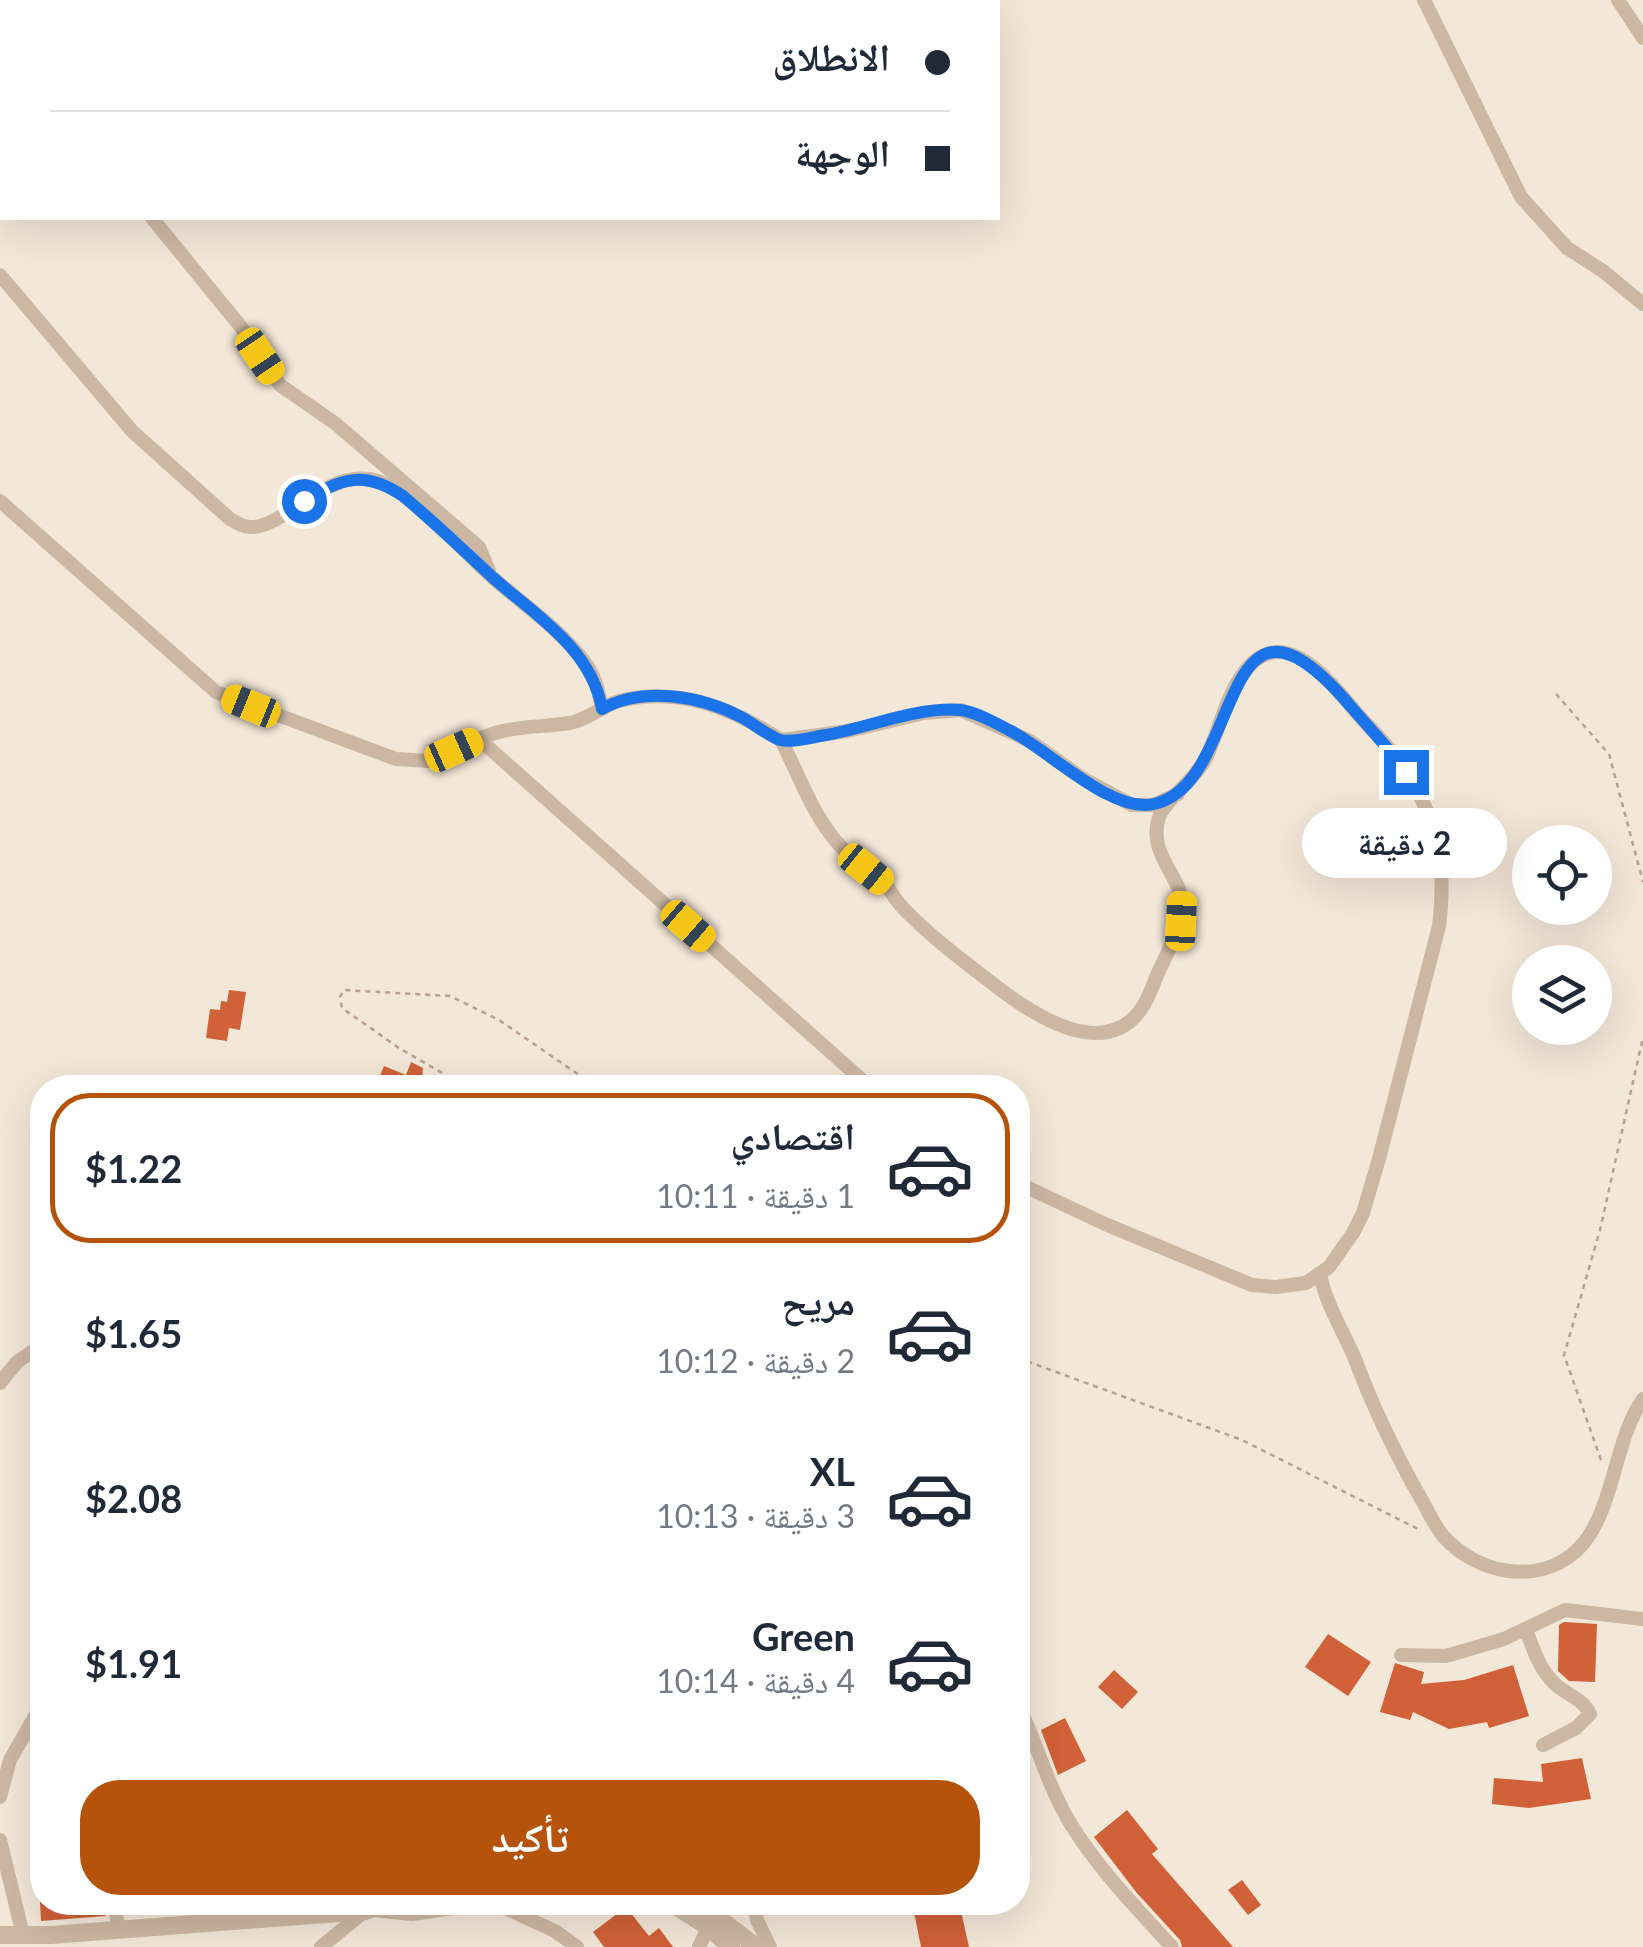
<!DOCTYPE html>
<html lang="ar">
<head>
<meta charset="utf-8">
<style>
	:root { --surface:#fff; --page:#f2f2f3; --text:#1f2937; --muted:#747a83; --line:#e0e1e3; --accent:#b45309 }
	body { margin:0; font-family:Lato,"Noto Naskh Arabic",sans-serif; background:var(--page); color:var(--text); direction:rtl; height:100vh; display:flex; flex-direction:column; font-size:38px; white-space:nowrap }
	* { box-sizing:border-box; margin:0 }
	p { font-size:32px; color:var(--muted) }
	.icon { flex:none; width:55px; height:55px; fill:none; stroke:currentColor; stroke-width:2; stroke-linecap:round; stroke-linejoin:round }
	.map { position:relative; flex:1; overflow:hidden; direction:ltr }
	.panel { position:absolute; left:30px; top:1075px; width:1000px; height:840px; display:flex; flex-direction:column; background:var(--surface); border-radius:40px; box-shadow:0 10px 40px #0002; direction:rtl }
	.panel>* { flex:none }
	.top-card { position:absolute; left:0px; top:0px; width:1000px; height:220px; box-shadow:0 10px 40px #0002; direction:rtl; display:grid; align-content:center; height:220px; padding:0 50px; background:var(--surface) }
	.fabs { position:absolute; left:1512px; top:825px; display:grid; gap:20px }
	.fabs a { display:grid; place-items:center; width:100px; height:100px; border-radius:50%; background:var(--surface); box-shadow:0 10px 40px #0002; font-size:50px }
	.end { position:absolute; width:45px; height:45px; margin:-22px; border:12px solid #1a73e8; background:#fff; box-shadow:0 0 0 5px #fff }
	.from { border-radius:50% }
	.bubble { position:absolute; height:70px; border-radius:35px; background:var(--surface); box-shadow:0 10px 40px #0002; font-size:32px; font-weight:700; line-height:70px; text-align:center; direction:rtl }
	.car { position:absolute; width:30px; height:60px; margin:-30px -15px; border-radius:12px; box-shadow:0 0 8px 2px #0007; background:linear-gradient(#f5c518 24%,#345 0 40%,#f5c518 0 76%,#345 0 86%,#f5c518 0) }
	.top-card b { display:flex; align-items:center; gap:35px; height:95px; font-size:38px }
	.top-card b+b { border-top:2px solid var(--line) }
	.top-card i { width:25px; height:25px; background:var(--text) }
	ul { padding:18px 0 0; list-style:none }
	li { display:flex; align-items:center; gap:30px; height:150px; margin:0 20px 15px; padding:0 30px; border:5px solid transparent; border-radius:40px }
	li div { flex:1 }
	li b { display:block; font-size:38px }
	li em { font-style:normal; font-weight:700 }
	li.current { border-color:var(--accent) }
	li>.icon { width:90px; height:90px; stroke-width:1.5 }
	.button { display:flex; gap:20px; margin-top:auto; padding:20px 50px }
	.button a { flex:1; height:115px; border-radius:40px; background:var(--accent); color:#fff; font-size:40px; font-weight:700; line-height:115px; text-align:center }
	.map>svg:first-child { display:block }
	.building { fill:#d06138 }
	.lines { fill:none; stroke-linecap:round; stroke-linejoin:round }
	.path { stroke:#b8a08d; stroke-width:2.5; stroke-dasharray:5 5; stroke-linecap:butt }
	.minor { stroke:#ccb7a3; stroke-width:14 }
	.tertiary { stroke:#ccb7a3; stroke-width:18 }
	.route { stroke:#1a73e8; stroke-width:12 }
</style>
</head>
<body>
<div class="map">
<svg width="1643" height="1947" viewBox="0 0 1643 1947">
	<rect width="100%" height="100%" fill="#f3e7d7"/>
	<g class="building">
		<polygon points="229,990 246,992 240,1030 229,1028 227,1041 206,1038 210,1009 220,1010 221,1001 227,1002"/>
		<polygon points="411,1062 423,1068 422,1081 436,1088 375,1088 384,1066 406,1075"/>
		<polygon points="1564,1622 1597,1624 1595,1682 1569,1681 1558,1671 1559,1625"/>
		<polygon points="1328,1634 1371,1662 1348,1696 1305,1667"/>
		<polygon points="1395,1663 1424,1672 1421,1684 1464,1680 1513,1665 1529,1716 1489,1728 1487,1722 1449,1729 1413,1712 1410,1720 1380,1712"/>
		<polygon points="1114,1670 1138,1692 1122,1709 1098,1687"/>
		<polygon points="1065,1718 1086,1761 1058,1775 1041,1730"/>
		<polygon points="1582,1758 1591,1799 1529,1808 1492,1804 1494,1778 1543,1782 1541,1764"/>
		<polygon points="1127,1810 1158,1849 1152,1854 1233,1947 1182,1947 1180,1940 1136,1892 1094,1837"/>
		<polygon points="1242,1880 1261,1905 1248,1915 1228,1890"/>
		<polygon points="40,1902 104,1902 106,1916 41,1921"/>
		<polygon points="912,1902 959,1902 969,1947 921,1947"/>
		<polygon points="626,1907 649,1936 659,1928 673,1947 604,1947 593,1932"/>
	</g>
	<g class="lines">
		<g class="path">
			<polyline points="1556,694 1609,754 1643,882"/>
			<polyline points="468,1088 399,1048 342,1008 340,997 344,990 450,996 499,1020 598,1088"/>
			<polyline points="1018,1358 1242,1440 1420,1530"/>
			<polyline points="1601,1460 1564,1355 1600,1230 1643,1037"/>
		</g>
		<g class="minor">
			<polyline points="1424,0 1521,197 1567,248 1603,271 1643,304"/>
			<polyline points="1618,0 1643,38"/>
			<polyline points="0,38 2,42"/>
			<polyline points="152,218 241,327 280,385 336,424 479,547 489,571"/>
			<path d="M0,275L132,431L230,519C237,523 243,527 251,527C283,528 322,473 369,479C407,484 463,552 493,578C523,604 558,628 583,660C595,675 599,691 602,709"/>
			<polyline points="0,501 216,692 396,759 429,761 479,739"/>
			<path d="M781,740C732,708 679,686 619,701C602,706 589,719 570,723C538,728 509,725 479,739L871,1088"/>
			<path d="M1018,1183L1105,1224L1252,1285L1276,1287L1306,1283L1329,1267L1353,1233L1363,1213L1380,1155L1439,926C1448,857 1436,813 1395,756C1383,740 1368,726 1355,711C1328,679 1281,619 1242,675C1225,699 1219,731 1206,758C1196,779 1165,800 1159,817C1147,853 1181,877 1182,902C1182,927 1168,951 1158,973C1153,985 1149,997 1142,1008C1105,1062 1035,1016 997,987C965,962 932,938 904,909C897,902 892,893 886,885C870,868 849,858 835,840C811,811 798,773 781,740L848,731L924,713L961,710L1030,741L1082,778L1132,805H1153L1178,794"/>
			<path d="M1320,1274C1326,1305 1343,1330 1355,1359C1374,1410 1397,1457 1424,1504C1430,1515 1436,1528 1444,1537C1477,1573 1536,1586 1575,1552C1614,1518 1613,1441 1643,1399"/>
			<polyline points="0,1383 17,1362 42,1345"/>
			<path d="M1526,1630C1533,1648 1539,1668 1553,1682C1564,1694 1583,1698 1590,1714L1576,1728L1543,1745"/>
			<polyline points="1401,1655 1446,1656 1504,1639 1565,1610 1643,1619"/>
			<path d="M1018,1705C1038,1745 1048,1788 1072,1826C1100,1871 1137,1908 1172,1947"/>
			<polyline points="0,1797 10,1760 42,1704"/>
			<polyline points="0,1840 23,1935"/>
			<polyline points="115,1902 118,1930"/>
			<polyline points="492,1902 555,1931 577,1947"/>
			<polyline points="754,1902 757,1920 770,1947"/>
			<polyline points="321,1947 365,1911"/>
			<polyline points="699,1947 712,1918"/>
		</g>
		<g class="tertiary">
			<polyline points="669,1902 707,1926 731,1947"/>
			<polyline points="698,1902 756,1947"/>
			<polyline points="374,1908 412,1912 479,1902"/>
			<polyline points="0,1935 51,1935 365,1911 389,1902"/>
		</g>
	</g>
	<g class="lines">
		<path class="route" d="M304,501C342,478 364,470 403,496C433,521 461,548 490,575C533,614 591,647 602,709C644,686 701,696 741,717C753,723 768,736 780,740C792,743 813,737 826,735C866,728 920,706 960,710C976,712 994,722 1009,730C1048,749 1111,814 1154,804C1247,784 1215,545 1353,709C1371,730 1390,749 1406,772"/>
	</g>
</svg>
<div class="fabs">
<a><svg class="icon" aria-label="locate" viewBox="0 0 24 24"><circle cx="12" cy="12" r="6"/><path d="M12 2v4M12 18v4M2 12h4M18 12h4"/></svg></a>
<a><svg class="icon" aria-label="layers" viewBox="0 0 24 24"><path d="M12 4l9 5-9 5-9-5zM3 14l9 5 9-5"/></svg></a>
</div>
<i class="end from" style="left:304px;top:501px"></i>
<i class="end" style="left:1406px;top:772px"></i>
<div class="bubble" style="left:1302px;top:808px;width:205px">2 دقيقة</div>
<i class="car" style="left:260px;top:356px;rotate:146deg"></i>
<i class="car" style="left:251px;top:706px;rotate:292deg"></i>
<i class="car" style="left:454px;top:750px;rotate:66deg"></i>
<i class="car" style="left:866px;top:869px;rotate:129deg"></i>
<i class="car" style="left:1181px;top:921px;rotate:3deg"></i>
<i class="car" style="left:688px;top:926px;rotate:131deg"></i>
<div class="top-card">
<b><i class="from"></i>الانطلاق</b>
<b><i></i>الوجهة</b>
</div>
<section class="panel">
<ul>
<li class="current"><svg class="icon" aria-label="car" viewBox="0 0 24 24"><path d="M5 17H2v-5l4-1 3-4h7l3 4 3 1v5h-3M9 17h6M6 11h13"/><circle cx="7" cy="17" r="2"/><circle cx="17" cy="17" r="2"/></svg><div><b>اقتصادي</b><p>1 دقيقة · 10:11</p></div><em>$1.22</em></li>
<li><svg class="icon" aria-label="car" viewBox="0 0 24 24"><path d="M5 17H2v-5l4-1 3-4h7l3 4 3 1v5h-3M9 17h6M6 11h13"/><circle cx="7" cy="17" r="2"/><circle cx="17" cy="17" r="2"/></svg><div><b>مريح</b><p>2 دقيقة · 10:12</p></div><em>$1.65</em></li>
<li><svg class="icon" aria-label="car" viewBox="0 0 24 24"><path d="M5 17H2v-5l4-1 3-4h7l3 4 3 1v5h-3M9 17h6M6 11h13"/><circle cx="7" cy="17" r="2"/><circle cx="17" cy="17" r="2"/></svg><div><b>XL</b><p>3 دقيقة · 10:13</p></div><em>$2.08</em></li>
<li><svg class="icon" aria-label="car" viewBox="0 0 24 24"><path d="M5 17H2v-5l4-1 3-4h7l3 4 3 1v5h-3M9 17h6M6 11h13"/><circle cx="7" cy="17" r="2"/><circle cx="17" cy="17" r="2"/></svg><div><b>Green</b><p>4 دقيقة · 10:14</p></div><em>$1.91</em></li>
</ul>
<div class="button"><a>تأكيد</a></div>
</section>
</div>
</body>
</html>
